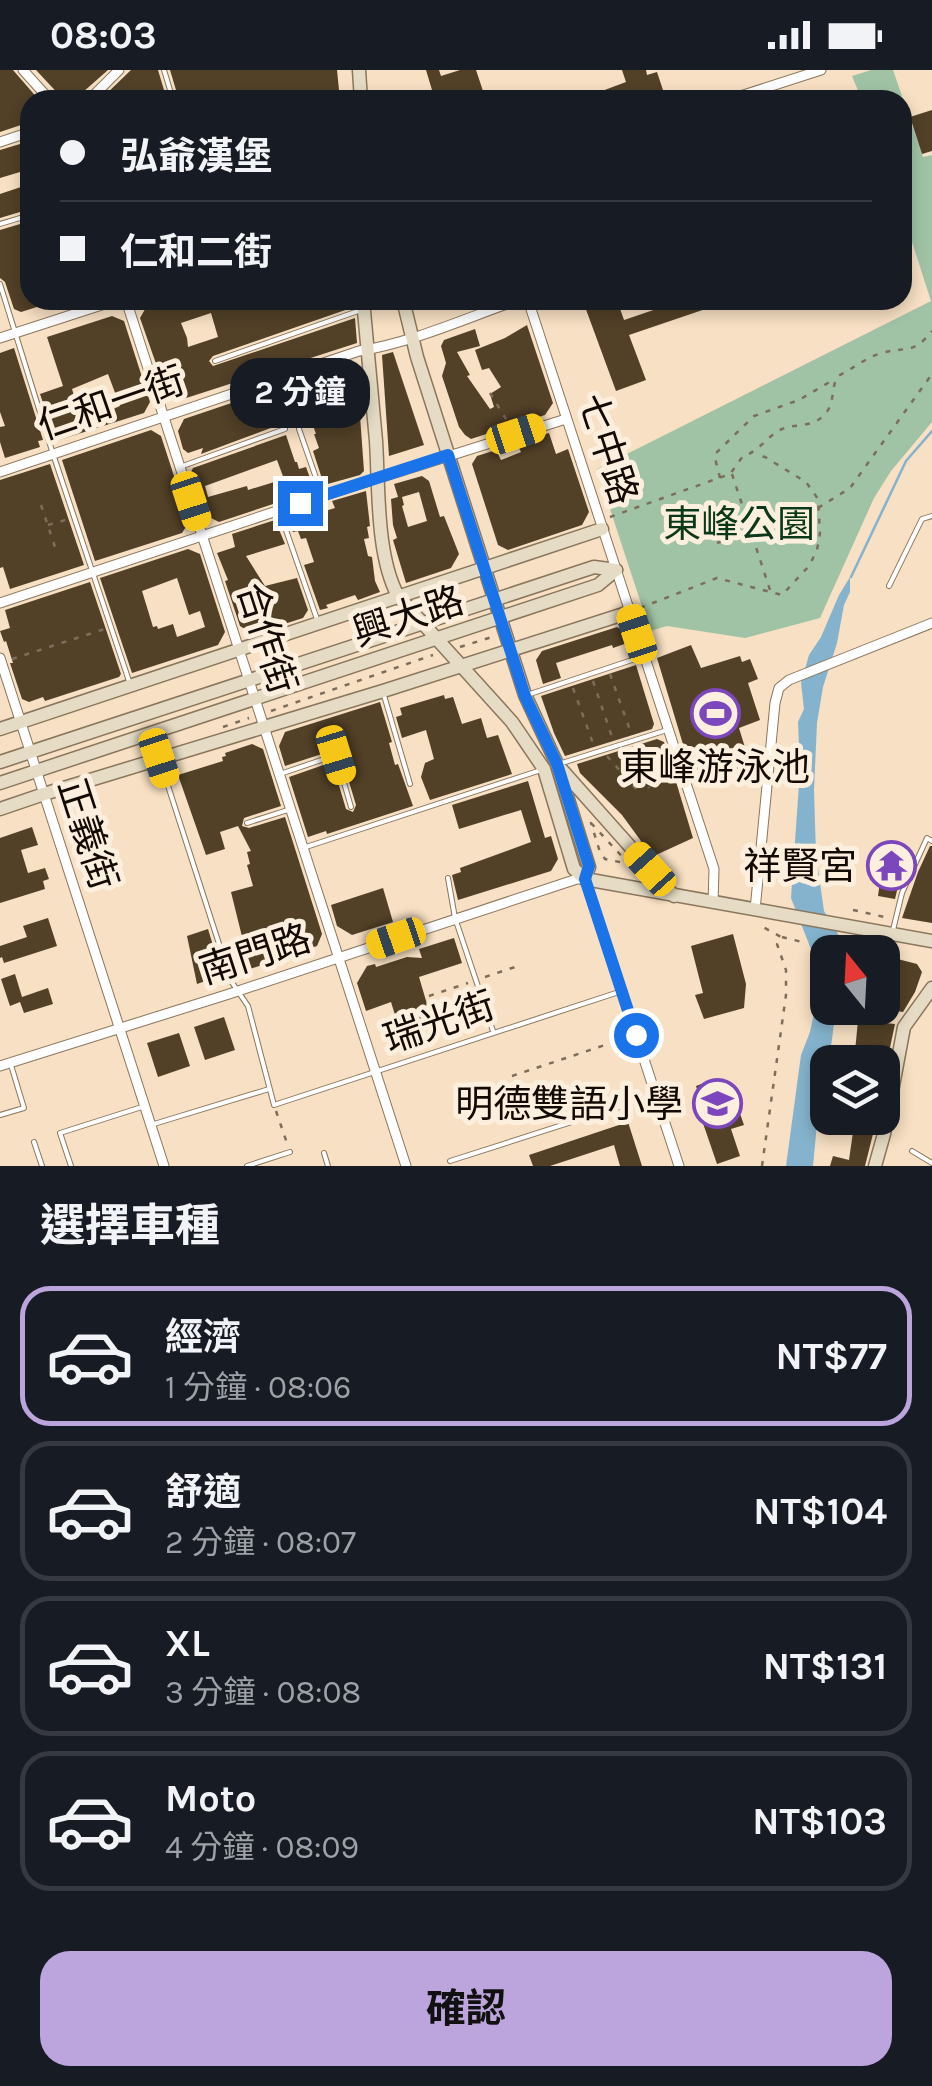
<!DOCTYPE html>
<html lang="zh-TW">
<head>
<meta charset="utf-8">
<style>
	:root { --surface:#171b24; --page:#20242c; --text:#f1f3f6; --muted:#9ea1a6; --line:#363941; --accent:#bca5dc }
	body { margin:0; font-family:Karla,"Noto Sans TC",sans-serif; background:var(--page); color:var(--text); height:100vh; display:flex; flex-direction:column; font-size:38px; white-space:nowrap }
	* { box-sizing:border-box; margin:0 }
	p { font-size:32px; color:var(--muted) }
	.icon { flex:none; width:55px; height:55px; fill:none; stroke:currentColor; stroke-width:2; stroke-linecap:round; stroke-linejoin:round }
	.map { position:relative; height:1096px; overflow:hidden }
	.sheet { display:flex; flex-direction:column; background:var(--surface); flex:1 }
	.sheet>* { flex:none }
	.top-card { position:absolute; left:20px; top:20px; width:892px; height:220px; border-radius:30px; box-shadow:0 5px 15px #0003; display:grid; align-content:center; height:220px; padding:0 40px; background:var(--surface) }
	.needle { width:65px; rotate:342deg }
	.tools { position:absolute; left:810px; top:865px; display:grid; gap:20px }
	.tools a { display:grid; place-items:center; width:90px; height:90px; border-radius:20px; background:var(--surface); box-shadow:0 5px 15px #0003; font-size:50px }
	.end { position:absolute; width:45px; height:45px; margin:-22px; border:12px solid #1a73e8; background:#fff; box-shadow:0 0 0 5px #fff }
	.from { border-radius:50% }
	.bubble { position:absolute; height:70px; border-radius:30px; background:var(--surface); box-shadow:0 5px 15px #0003; font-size:32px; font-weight:700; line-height:70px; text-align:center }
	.car { position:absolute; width:30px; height:60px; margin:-30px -15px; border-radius:12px; box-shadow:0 0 8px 2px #0007; background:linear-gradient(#f5c518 24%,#345 0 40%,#f5c518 0 76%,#345 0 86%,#f5c518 0) }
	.top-card b { display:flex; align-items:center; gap:35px; height:95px; font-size:38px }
	.top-card b+b { border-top:2px solid var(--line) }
	.top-card i { width:25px; height:25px; background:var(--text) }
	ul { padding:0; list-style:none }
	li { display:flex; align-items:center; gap:30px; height:140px; margin:0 20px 15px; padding:0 20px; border:5px solid var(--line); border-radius:30px }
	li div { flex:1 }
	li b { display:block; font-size:38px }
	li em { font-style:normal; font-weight:700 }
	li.active { border-color:var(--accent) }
	li>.icon { width:90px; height:90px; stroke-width:1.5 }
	h2 { padding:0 40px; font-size:45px; line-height:120px }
	.action { display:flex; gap:20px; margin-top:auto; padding:20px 40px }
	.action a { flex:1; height:115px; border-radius:30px; background:var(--accent); color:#111; font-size:40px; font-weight:700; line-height:115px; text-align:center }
	.status { display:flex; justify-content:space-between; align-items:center; height:70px; padding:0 50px; background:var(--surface); direction:ltr }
	.status svg { height:28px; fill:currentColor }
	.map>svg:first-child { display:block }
	.green { fill:#a0c3a5 }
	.water { fill:#85b3cd }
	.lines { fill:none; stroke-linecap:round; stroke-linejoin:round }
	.stream { stroke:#85b3cd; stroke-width:2.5 }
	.building { fill:#524027; fill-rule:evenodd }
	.lane-casing { stroke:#8a765c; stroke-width:6 }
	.street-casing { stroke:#8a765c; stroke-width:11 }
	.secondary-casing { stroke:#8a765c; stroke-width:15 }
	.path { stroke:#7d6e5c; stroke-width:2.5; stroke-dasharray:5 8; stroke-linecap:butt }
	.lane { stroke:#fff; stroke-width:4 }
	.street { stroke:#fff; stroke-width:9 }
	.secondary { stroke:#e6dcc5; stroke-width:12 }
	.route { stroke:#1a73e8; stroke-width:12 }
	.labels { text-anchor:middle; stroke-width:10; stroke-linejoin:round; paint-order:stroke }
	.street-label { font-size:38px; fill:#120a03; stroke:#fdefdd }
	.park-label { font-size:38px; fill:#0b3819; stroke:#fdefdd }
	.poi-label { font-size:38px; fill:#120a03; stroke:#fdefdd; text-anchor:end }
</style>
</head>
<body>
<div class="status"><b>08:03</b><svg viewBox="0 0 49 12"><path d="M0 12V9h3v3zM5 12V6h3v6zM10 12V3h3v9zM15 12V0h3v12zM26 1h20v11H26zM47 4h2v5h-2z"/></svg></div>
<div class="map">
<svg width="932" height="1096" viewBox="0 0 932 1096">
	<rect width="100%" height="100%" fill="#f7e0c3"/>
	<polygon class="green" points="871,0 893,0 923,87 932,85 932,352 891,401 874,428 820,548 745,568 667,556 650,561 597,399 931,231 903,144 902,30 862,30 852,6"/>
	<polygon class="water" points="850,507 850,522 844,535 837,573 823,617 817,653 814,720 816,785 824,841 841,869 839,882 828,882 828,938 836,938 829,992 828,992 826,1031 817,1054 813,1096 786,1096 801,985 810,962 819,920 816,892 791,828 800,700 798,652 804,639 801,613 809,585 821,567 839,525"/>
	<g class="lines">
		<polyline class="stream" points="851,507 906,391 932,361"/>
	</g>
	<g class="building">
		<polygon points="0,0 13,0 39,30 30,30 30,52 0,62"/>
		<polygon points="36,0 108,0 74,30 64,30"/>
		<polygon points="131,0 158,0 167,30 100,30"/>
		<polygon points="170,0 337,0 340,30 253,30 250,23 222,30 203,30 202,28 179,30"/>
		<polygon points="426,0 439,0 441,6 460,0 476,0 486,30 435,30"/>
		<polygon points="622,0 646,0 647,5 657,2 664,23 644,30 578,30 626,12"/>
		<polygon points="932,40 932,81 922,84 910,47"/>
		<polygon points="30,71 30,99 0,108 0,80"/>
		<polygon points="30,114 30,139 0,148 0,124"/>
		<polygon points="30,151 30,230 53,232 21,242 14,239 5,212 0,208 0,160"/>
		<path d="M160,230H352L354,237L213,286L209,291L213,296L355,248L357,273L177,331L167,325L140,248L148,234ZM211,243L218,267L188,277L187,268L181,253Z"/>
		<polygon points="594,230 617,230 624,250 683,230 729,231 629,265 646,310 616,321 584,234"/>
		<path d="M112,246L124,251L150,332L144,343L56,371L40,324L63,316L47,267ZM108,304L120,336L82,353L72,319Z"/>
		<polygon points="527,255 553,333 545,345 471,369 465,365 459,357 442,306 446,293 441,276 444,270 475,259 480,276 457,282 470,305 467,306 490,339 494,337 490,324 501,317 489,298 482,300 475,280 505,268"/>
		<polygon points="14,278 43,370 38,371 40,377 5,388 0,372 0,357 5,356 0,342 0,283"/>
		<polygon points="393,282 424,375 389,386 382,285"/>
		<polygon points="353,292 358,296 357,309 353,309 355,332 359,332 364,401 360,405 324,415 313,381 319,378 314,364 316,364 309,344 302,346 300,339 283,341 287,352 201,384 203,378 188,383 183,379 178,361 184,349"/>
		<polygon points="151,360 161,366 189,452 182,463 95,491 62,390"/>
		<polygon points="549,363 556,384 568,379 589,442 582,455 508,480 498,475 472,394 477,386 496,380 501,390 521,382 519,378 527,376 525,370"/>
		<path d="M286,365L295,392H297L299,399L306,397L313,416L309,422L219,452L205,445L191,402L193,398ZM277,390L284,409L248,420L247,416L208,427L205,416Z"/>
		<polygon points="50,394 84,495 10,519 3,497 0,498 0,410"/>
		<path d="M422,406L429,411L440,447L444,446L459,484L451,498L406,513L393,470L397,468L393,455L391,429L398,427L394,414ZM419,422L427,451L408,457L402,436L404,435L402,427Z"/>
		<polygon points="366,421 370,456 367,457 369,468 364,469 368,486 372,487 375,511 380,522 358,530 355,525 326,535 328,538 320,540 304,495 314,492 306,468 301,469 298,461 293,462 289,452 335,438 332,431"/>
		<polygon points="275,450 285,474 246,486 265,516 297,508 308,540 303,548 253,564 240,556 225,511 228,510 217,483 235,477 232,464"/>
		<path d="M188,479L200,484L225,562L218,575L132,603L100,508ZM177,508L189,545L200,541L205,557L177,567L173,554L158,559L157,556L153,557L142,521Z"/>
		<polygon points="90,512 121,604 119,607 45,631 43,627 29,632 22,629 10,593 13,593 6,571 4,572 0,561 10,558 5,540"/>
		<polygon points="617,557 627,563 630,572 613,578 612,575 556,593 561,608 543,614 536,590 542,581"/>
		<polygon points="691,575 701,598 740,586 742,592 750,589 758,609 748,613 760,650 739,658 751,697 695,714 657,588"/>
		<polygon points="636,595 654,654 652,659 565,686 554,663 541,626"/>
		<polygon points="444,625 445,629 453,627 462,654 481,648 487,668 498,665 512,704 430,730 421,707 425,693 434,689 426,660 402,668 396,647 402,645 400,638"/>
		<polygon points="380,632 392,672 389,673 395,695 398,694 413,736 327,764 326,761 308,767 289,707 332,692 346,739 353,742 356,735 340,682 334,680 285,696 279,676 285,662"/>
		<polygon points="657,669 664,672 693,768 656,785 639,772 641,771 622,745 580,703 577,694"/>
		<polygon points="252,674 263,679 281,736 244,748 242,756 249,758 285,747 322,864 317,876 250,899 231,822 253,816 247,795 250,794 247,782 251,781 238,756 220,762 225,779 206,785 178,705 223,691 222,687 226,686 225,683"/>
		<polygon points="528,711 545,768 551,766 558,789 551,801 458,830 452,805 461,802 460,798 531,772 521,740 459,759 452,735"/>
		<polygon points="32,757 38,775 21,780 28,803 45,798 49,809 43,811 45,819 0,833 0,768"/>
		<polygon points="885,776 907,778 895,829 878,826"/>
		<polygon points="930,776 932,776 932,853 902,848 918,802"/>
		<polygon points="383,818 393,852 352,865 337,856 331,835"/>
		<polygon points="48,848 57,876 4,893 2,887 0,888 0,876 27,867 23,856"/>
		<polygon points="208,859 222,905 197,914 187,866"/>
		<polygon points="733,864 746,914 744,938 704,949 695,925 703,923 691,876"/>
		<polygon points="454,868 462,893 419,907 432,951 400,961 391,932 366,941 357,913 367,896 375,894 376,897 407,887 422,888 419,879"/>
		<polygon points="882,885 917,894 922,902 915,922 903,942 882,939"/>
		<polygon points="15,904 22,927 48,918 53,934 24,943 20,932 10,936 1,909"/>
		<polygon points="224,947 235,980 205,990 194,957"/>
		<polygon points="858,950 895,954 887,992 854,992"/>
		<polygon points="179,963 190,996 158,1007 147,973"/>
		<polygon points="712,1010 714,1016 717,1015 722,1028 733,1024 744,1055 731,1059 740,1086 717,1094 694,1027 699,1025 696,1016"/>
		<polygon points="855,1048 877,1048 865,1096 830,1096 833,1086 849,1090"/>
		<polygon points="628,1052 642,1096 620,1096 614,1075 550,1096 533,1096 529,1085"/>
	</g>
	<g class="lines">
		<defs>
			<g id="lane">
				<polyline points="164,0 173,30"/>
				<polyline points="0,154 30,145"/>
				<polyline points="0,214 53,384 129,611"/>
				<polyline points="215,291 361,240"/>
				<polyline points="299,359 322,425"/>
				<polyline points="180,397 285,359"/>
				<polyline points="280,443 318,552"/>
				<polyline points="889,516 922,449 932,446"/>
				<polyline points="383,622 410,714"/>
				<polyline points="530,624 644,586"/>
				<polyline points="160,691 231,911 248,936 274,1035 622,921"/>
				<polyline points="562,693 667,660"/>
				<polyline points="283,703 336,685 351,737"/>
				<polyline points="247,753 291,739"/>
				<polyline points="303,778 541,700"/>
				<polyline points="448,808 455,848 493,961"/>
				<polyline points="893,860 902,823 927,768 932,771"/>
				<polyline points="0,1045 24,1038 11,995"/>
				<polyline points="154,1054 269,1019"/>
				<polyline points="34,1072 42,1096"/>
				<polyline points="912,1081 932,1093"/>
				<polyline points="324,1083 328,1096"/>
				<polyline points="450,1091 656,1025"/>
				<polyline points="71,1096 60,1063 145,1036"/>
				<polyline points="247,1096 290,1082"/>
			</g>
			<g id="street">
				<polyline points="23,0 50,30"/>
				<polyline points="89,30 119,0"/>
				<polyline points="728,30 821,0"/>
				<polyline points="0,72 30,62"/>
				<polyline points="126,230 406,1096"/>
				<polyline points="528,230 714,799 713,833"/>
				<polyline points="0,268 117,230"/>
				<path d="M0,402L359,281C414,272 466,248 518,230"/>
				<polyline points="0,533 322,426 566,349"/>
				<polyline points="0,588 164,1096"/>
				<polyline points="755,840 775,633 779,618 789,610 932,553"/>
				<polyline points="0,996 229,924 577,809 585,809 679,1096"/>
			</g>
			<g id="secondary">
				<polyline points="359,0 361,30"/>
				<path d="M363,230C367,277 372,324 376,371C379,418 376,485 398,526L512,652L544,699L574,799L585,809L932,871"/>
				<polyline points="403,230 417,287 525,625 557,694 589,797 585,809"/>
				<path d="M0,659C201,594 401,525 602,459"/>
				<polyline points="0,692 594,497 616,500"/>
				<polyline points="562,700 674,826"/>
				<polyline points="0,713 598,515 616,500"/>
				<polyline points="0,739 44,724 383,621 630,542"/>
				<polyline points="875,1096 884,1064 904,957 932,918"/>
			</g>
		</defs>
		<use href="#lane" class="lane-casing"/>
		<use href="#street" class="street-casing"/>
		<use href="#secondary" class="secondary-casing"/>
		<g class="path">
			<polyline points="490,323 509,354"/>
			<polyline points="732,404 770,520"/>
			<polyline points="720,408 715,388 716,383 754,346 799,330 833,310"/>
			<polyline points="41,435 55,477"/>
			<polyline points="818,438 850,418 932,304"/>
			<path d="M610,447L730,404L743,386C759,382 767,366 782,359C795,353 813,359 826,343C835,332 831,316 838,306C853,299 866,287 882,283C907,276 913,285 932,261"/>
			<polyline points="48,455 69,449"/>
			<polyline points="717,473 749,462"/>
			<polyline points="640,538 717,508 782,525 809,496 817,480 820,463 818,429 806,412 765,387 756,385"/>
			<polyline points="460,577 495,566"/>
			<polyline points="12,589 105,559"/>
			<polyline points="610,604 631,663"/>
			<polyline points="593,611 613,670"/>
			<polyline points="573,618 594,676"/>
			<polyline points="271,641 433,585"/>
			<polyline points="223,657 249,648"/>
			<polyline points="637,680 649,718"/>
			<polyline points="607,686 638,721"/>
			<polygon points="591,753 629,794 605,789 599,779"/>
			<polyline points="853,840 889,848"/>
			<polyline points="782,867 802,872"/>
			<polyline points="485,907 521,895"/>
			<polyline points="429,926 468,913"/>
			<polyline points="512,1006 629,967"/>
			<polyline points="276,1041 288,1076"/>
			<polyline points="762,1096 786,925 786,900 777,874 781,867 763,857 764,851"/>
		</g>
		<use href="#lane" class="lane"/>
		<use href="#street" class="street"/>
		<use href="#secondary" class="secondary"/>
	</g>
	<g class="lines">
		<polyline class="route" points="300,433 448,385 525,626 557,694 589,796 585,809 636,965"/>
	</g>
	<defs>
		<symbol id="stadium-ring" viewBox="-11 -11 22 22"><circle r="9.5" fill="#fdefdd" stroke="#7c46bd" stroke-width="1.5"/><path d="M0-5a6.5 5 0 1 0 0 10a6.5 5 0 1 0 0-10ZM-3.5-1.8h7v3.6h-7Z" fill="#7c46bd"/></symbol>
		<symbol id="temple-ring" viewBox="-11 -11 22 22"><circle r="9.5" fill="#fdefdd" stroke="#7c46bd" stroke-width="1.5"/><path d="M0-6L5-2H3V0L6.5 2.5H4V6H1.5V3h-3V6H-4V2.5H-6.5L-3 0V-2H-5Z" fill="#7c46bd"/></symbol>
		<symbol id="school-ring" viewBox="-11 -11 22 22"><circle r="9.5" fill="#fdefdd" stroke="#7c46bd" stroke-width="1.5"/><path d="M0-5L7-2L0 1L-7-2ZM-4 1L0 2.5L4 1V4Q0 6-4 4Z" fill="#7c46bd"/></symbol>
	</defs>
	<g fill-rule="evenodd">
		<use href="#stadium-ring" x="688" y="616" width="55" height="55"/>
		<use href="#temple-ring" x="864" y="768" width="55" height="55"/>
		<use href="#school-ring" x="690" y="1006" width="55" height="55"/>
	</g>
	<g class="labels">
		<g class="street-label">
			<text transform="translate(111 333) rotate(-19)" y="13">仁和一街</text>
			<text transform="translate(608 379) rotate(72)" y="13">七中路</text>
			<text transform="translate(408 546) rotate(-18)" y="13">興大路</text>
			<text transform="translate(267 568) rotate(72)" y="13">合作街</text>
			<text transform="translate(88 764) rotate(72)" y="13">正義街</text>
			<text transform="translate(255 884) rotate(-18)" y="13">南門路</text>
			<text transform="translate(439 952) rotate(-19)" y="13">瑞光街</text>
		</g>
		<g class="park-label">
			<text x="739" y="467">東峰公園</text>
		</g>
		<g class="poi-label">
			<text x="715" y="710" text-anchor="middle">東峰游泳池</text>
			<text x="857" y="809">祥賢宮</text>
			<text x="683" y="1047">明德雙語小學</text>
		</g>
	</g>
</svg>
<div class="tools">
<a><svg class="needle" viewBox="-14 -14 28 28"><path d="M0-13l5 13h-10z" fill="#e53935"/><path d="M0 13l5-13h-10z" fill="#9ea1a6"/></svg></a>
<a><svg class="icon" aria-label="layers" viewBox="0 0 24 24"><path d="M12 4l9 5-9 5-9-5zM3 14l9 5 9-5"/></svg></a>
</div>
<i class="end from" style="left:636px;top:965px"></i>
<i class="end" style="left:300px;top:433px"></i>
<div class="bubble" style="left:230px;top:288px;width:140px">2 分鐘</div>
<i class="car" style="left:516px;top:364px;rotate:72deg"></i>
<i class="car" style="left:191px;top:431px;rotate:162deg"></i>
<i class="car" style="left:637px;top:564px;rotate:342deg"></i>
<i class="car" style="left:336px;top:685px;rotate:163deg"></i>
<i class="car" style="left:159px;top:688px;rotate:162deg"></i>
<i class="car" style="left:650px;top:799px;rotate:318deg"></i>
<i class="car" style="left:396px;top:868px;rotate:251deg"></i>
<div class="top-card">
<b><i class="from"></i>弘爺漢堡</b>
<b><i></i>仁和二街</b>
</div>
</div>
<section class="sheet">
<h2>選擇車種</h2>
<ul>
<li class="active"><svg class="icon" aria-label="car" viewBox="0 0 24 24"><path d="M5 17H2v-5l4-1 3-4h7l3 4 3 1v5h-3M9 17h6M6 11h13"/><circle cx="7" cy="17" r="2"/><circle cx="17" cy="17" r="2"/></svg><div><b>經濟</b><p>1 分鐘 · 08:06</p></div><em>NT$77</em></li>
<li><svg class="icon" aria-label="car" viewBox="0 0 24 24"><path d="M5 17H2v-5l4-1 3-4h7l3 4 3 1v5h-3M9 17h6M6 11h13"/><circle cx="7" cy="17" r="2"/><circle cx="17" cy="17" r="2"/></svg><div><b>舒適</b><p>2 分鐘 · 08:07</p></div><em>NT$104</em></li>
<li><svg class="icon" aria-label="car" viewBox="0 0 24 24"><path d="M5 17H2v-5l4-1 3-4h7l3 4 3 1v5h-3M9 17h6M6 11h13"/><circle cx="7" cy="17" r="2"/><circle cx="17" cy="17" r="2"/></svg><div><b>XL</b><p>3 分鐘 · 08:08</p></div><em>NT$131</em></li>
<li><svg class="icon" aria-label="car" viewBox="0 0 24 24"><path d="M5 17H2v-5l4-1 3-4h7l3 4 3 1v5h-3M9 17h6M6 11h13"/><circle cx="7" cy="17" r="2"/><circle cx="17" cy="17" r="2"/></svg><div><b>Moto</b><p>4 分鐘 · 08:09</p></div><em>NT$103</em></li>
</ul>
<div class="action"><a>確認</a></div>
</section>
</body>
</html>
